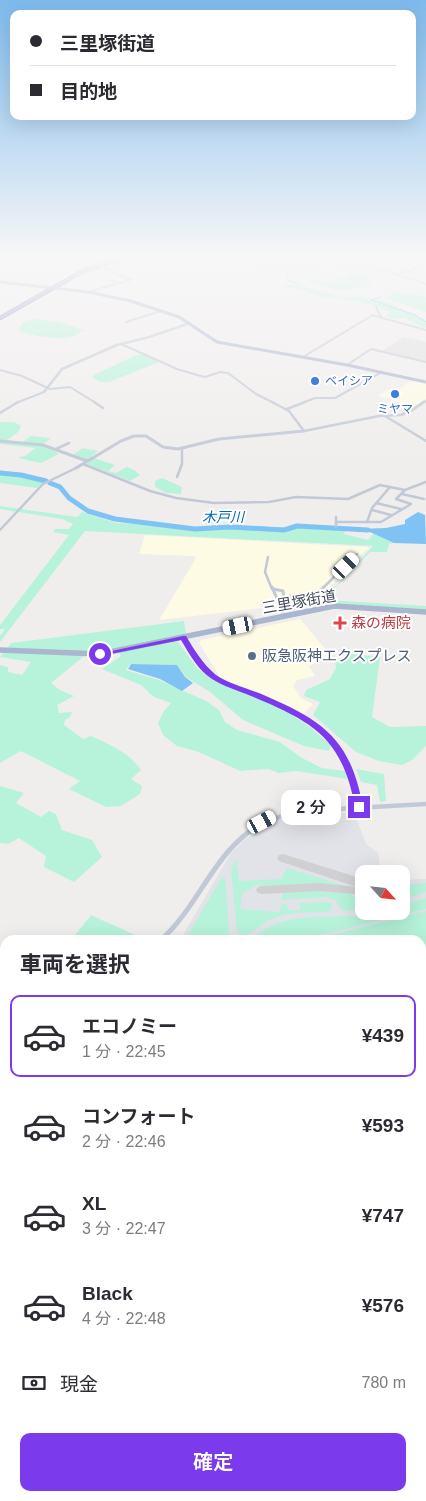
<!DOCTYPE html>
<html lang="ja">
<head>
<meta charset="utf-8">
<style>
	:root { --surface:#fff; --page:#f2f2f3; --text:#2b2b33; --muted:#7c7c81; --line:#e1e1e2; --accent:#7c3aed }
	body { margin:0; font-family:Arial,"Noto Sans JP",sans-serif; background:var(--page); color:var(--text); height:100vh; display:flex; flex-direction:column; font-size:19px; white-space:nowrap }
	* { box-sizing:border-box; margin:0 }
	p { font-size:16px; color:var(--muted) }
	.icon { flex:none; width:28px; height:28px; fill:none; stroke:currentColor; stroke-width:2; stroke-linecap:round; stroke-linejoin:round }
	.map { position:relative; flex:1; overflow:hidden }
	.details { position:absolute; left:0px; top:935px; width:426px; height:566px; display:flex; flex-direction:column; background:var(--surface); border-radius:15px 15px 0 0; box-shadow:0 5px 20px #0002 }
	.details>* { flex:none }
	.banner { position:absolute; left:10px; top:10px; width:406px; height:110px; border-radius:10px; box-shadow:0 5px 20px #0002; display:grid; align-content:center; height:110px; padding:0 20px; background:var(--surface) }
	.needle { width:32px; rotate:117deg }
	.buttons { position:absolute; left:355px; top:865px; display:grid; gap:10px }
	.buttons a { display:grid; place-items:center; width:55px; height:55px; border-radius:10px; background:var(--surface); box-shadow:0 5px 20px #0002; font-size:25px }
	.end { position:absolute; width:22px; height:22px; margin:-11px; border:6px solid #7c3aed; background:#fff; box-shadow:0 0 0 2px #fff }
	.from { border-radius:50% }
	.bubble { position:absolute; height:35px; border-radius:10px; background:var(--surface); box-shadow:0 5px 20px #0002; font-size:16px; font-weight:600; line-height:35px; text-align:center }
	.car { position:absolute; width:15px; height:30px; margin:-15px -8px; border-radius:6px; box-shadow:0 0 4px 1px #0007; background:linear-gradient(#fff 24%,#345 0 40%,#fff 0 76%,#345 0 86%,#fff 0) }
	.banner b { display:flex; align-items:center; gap:18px; height:48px; font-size:19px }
	.banner b+b { border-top:1px solid var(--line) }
	.banner i { width:12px; height:12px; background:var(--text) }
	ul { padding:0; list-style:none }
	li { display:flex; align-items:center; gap:15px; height:82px; margin:0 10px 8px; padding:0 10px; border:2px solid transparent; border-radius:10px }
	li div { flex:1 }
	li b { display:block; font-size:19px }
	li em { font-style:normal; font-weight:600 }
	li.on { border-color:var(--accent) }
	li>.icon { width:45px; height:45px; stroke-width:1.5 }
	h2 { padding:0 20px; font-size:22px; line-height:60px }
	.pay { display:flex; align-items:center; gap:12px; height:55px; padding:0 20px; font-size:19px }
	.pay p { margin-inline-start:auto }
	.cta { display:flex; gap:10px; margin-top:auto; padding:10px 20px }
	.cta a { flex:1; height:58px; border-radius:10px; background:var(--accent); color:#fff; font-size:20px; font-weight:600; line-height:58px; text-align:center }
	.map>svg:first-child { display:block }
	.commercial { fill:#fdfbe4 }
	.education { fill:#e1dfdf }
	.airport { fill:#e1e3e9 }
	.green { fill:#b6f3da }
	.water { fill:#7fc3f4 }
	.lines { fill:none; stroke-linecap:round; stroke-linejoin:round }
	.stream { stroke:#7fc3f4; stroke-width:1 }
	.river { stroke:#7fc3f4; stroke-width:5 }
	.taxiway { fill:#d0cfd2; fill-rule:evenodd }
	.trunk-casing { stroke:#6b7dad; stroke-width:4.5 }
	.minor-far3 { stroke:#c2c9d6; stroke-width:2 }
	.minor-far2 { stroke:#c2c9d6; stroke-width:2.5 }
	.minor-far1 { stroke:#c2c9d6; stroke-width:3 }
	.minor { stroke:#c2c9d6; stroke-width:5 }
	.tertiary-far4 { stroke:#c2c9d6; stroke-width:2.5 }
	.tertiary-far3 { stroke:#c2c9d6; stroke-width:3 }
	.tertiary-far2 { stroke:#c2c9d6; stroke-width:4.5 }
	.tertiary-far1 { stroke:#c2c9d6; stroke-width:5 }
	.tertiary { stroke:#c2c9d6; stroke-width:7 }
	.primary-far1 { stroke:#aab5cf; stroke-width:3 }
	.primary { stroke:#aab5cf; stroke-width:5.5 }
	.trunk { stroke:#95a4c8; stroke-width:3 }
	.route { fill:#7c3aed }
	.shop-dot { fill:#3f7fe0; stroke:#fff; stroke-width:2 }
	.health-dot { fill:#e0444e; stroke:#fff; stroke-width:2 }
	.service-dot { fill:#5c6f8a; stroke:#fff; stroke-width:2 }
	.labels { text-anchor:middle; stroke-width:4; stroke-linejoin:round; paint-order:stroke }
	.far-shop-label { font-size:12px; fill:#366cbe; stroke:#fff; text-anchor:start }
	.far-water-label { font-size:14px; font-style:italic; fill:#0068b3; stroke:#fff }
	.street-label { font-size:15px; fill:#444c5c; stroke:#fff }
	.health-label { font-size:15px; fill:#be3a42; stroke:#fff; text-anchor:start }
	.service-label { font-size:15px; fill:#4e5e75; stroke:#fff; text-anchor:start }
</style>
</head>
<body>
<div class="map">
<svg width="426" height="1501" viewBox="0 0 426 1501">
	<rect width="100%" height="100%" fill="#f0eeed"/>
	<g class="commercial">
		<polygon points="413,380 426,383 426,399 414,407 378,396 387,390 398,389"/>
		<polygon points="145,535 367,547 368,548 314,602 159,620 196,558 194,556 139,554"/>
		<polygon points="300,619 331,656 309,666 315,676 297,680 293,686 301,698 313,704 304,713 220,677 199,643 201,640"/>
		<polygon points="0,1433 5,1437 5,1496 67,1496 69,1501 0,1501"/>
	</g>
	<polygon class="education" points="404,337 426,342 426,361 382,351"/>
	<polygon class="airport" points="349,813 355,815 366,844 378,853 380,867 390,874 364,874 364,911 401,911 401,880 426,879 426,1501 96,1501 97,1496 421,1496 421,940 180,940 231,853 244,840 278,819 300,814"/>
	<g class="green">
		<path d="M358,264L379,271L364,276L373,283C344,295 334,289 306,282L310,278L322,282L347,277L352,265Z"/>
		<polygon points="294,284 342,297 360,297 382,300 426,320 426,328 413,323 406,318 394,319 385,316 391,312 373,305 333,297 328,299 293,288 286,289 282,287"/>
		<path d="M394,292C405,295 415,293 426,297V312L386,298Z"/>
		<path d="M36,319L60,322L84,330C79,331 77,336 71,337C59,340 29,336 18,330L23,322Z"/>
		<polygon points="136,355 144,355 159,362 109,382 101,382 93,378 94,375"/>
		<polygon points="0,422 14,422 21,426 18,432 6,441 23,442 31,436 51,438 43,444 59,454 41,463 18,458 27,455 35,448 0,444"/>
		<polygon points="83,448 98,451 91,457 115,465 108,471 116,473 127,467 134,470 140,475 130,481 87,464 89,462 74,454"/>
		<polygon points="0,473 32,476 44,482 37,488 0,483"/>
		<polygon points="162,478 182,487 181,494 166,493 155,487 155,481"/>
		<polygon points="0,506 77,517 82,512 116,523 202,527 213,525 345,530 344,534 368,540 374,533 394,543 389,544 387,552 370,552 320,603 373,546 85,531 0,642 0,636 5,629 0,629 0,625 69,535 53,532 55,529 69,529 73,524 62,519 0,509"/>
		<polygon points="327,600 426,606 426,611 328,604"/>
		<path d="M184,621L186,633L176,639L197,668L215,681L283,709L310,727L331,745L329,751L304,746L243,720L210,692L186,677L177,665L130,664L126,670L159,680L206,701L219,710L225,722L237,730L280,742L302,758L322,768L345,771L347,779L296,771L279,773L268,769L240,771L199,752L177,746L163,735L158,723L164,711L171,703L154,697L141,685L102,669L121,656L118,652L88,653L51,683L60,690L74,696L57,705L59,713L72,712L70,717L65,720L64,725L83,739L91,736C109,744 130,753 141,770L131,779L142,786L140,794L121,806L106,807L69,789L80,781L21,751L0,763V665L8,667V672L22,675L31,662L0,657L11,643Z"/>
		<polygon points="351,654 380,657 372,717 390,727 426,726 426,746 412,760 402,765 379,761 356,752 313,715 320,702 304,696 306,690 330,679 336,668 335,660"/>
		<polygon points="356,769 384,774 386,801 380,802 377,785 361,782"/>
		<polygon points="0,786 24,793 16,803 41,817 49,811 56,814 62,830 92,840 102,857 74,882 44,867 46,856 19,838 8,844 0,843"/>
		<path d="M236,858L239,881L281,879L287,868L345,886L321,884L274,886L257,885L242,894L240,909L280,912L281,904H287L288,910H300V903L327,902L331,903L332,907L328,912C308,913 288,911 270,920C264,922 247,937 244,935C241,934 239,932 237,931L231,870Z"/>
		<polygon points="222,877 225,878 230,940 185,940"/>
		<polygon points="426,883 426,892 401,900 401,885"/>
		<polygon points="318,891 352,893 353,896 364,897 364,910 343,911 336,901 327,897 281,900 283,892"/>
		<path d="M426,898V909L299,940H252C278,912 320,918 355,916C371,915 385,911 401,911V906Z"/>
		<polygon points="426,911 426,999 421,996 421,940 311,940"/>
		<polygon points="91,915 144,939 144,940 71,940"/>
		<polygon points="5,1027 5,1085 0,1083 0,1031"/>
		<polygon points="426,1112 426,1169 421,1170 421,1113"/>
	</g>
	<g class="water">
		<polygon points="418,512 425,515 426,544 394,543 370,532 359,531 359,529 386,528 405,524 405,520"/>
		<polygon points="131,664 177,665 185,677 193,683 182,691 160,679 128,669"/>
	</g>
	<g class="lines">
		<g class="stream">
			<path d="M193,257C224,265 256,260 286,269L288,281L297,283"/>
			<polyline points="381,297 371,300 415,315 426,322"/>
		</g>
		<g class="river">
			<polyline points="0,473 21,475 46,481"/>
			<polyline points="50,483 60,487 69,498 88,511 115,519 195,529 230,527 284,530 297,526 368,530"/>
		</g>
		<g class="taxiway">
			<polygon points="283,854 363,879 364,889 360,888 361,890 359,893 355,894 319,891 262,894 258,893 256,890 258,887 262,886 319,883 357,887 279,861 277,858 279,855"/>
			<polygon points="426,1181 426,1194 421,1195 421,1182"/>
			<polygon points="421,1245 426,1247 426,1276 421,1278 421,1263 424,1261 421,1260"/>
			<polygon points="421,1415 426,1417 426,1457 421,1455"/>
		</g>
		<defs>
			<polyline id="trunk" points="0,318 83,271 126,257"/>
		</defs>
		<use href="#trunk" class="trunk-casing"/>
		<g class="minor-far3">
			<polyline points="80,257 131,280"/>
			<polyline points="205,257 247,259 245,257"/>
			<path d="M352,257C375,270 401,275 426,284"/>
			<polyline points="332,258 344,270"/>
			<polyline points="281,260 304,267 332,258"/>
			<polyline points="0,261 26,257"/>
			<polyline points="400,274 413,269 424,257"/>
			<polyline points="111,280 117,283"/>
			<polyline points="91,291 130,280"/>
			<polyline points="376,307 381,317"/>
			<polyline points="372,315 426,330"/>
			<polyline points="126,322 161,311"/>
			<polyline points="121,344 177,369 197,375 205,377 220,372 228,373 256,394 274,403"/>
			<polyline points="303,357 373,315"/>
			<polyline points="347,365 371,349 426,362"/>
			<polyline points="0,370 22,376 50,389 70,387 96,403"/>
			<polyline points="16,403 44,392"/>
			<polyline points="302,403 315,398 335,398 382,372"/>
		</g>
		<g class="minor-far2">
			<polyline points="94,402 103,408"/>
			<polyline points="272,402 289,411 304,431 379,416 401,415 412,410"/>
			<polyline points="287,409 305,402"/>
			<polyline points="0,413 18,402"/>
			<polyline points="385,416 426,441"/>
			<polyline points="56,449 69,443"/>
			<polyline points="83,464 150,491 176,498 214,503 269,502 296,497 348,499 380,485 405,490 426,482"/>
			<polyline points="177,477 182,464 182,448"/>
			<polyline points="402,494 424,499"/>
			<polyline points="376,503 401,509"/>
			<polyline points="372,510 391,515"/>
			<polyline points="336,517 336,526"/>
			<polyline points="336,522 381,522 411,504 396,499 404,491"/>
			<polyline points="367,522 372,508 390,487"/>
			<polyline points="0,530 43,484 76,468"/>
			<polyline points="268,557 265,572 272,589"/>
			<polyline points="322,589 357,554"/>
		</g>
		<g class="minor-far1">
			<polyline points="272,587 284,615"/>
			<polyline points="273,589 283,591 284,598 279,603"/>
			<polyline points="284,598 291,596 312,599 324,587"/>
		</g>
		<g class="minor">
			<polyline points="111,1496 111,1501"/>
			<polyline points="133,1496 133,1501"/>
		</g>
		<g class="tertiary-far4">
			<polyline points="44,392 62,369 117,345 149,337 190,323"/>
			<polyline points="422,403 426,401"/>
		</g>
		<g class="tertiary-far3">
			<polyline points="412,410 424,402"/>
			<polyline points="0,441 43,445 87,461"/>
			<polyline points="76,468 121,441 134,436 146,436 163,447 178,449 219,439 304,431"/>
		</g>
		<g class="tertiary-far2">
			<path d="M183,638C189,649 195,661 205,670C219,683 238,688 256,695C319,718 343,741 359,807"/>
			<polyline points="261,824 284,815 302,811 426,804"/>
		</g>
		<g class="tertiary-far1">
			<path d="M161,940C200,905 215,848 263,823"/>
			<polyline points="0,970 5,971"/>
			<polyline points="0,996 5,993"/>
		</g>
		<g class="tertiary">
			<polyline points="0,1219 5,1227"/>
			<polyline points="91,1496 91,1501"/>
		</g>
		<polyline class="primary-far1" points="0,282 88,292 131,301 179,317 217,342 347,365 426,382"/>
		<polyline class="primary" points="0,650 100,654 334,606 426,612"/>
		<use href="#trunk" class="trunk"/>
	</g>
	<linearGradient id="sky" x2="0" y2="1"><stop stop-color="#7ebaed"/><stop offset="0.55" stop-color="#f8f7f7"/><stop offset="1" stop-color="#f8f7f7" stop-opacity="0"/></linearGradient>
	<rect width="426" height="467" fill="url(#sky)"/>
	<path class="route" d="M183,636H186C195,651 203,664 216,675C228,683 245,688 259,693C321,720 350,736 363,807L362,809H356L355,807C342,737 313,722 251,696C239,691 223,686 212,679C198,670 190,655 181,640L100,656L97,654Z"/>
	<g class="shop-dot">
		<circle cx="315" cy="381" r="5"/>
		<circle cx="395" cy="394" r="5"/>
	</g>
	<path class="health-dot" d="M337.5 615.5h5v5h5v5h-5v5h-5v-5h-5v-5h5z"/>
	<circle class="service-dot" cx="252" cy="656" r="5"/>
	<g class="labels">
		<g class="far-shop-label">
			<text x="325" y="385">ベイシア</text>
			<text x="395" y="413" text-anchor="middle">ミヤマ</text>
		</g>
		<g class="far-water-label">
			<text x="223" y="522">木戸川</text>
		</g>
		<g class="street-label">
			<text transform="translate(299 602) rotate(-10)" y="5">三里塚街道</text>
		</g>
		<g class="health-label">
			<text x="351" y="628">森の病院</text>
		</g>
		<g class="service-label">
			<text x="262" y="661">阪急阪神エクスプレス</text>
		</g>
	</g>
</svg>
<div class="buttons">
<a><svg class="needle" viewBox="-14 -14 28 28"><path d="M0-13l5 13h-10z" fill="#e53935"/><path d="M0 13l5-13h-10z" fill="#7c7c81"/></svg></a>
</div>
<i class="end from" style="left:100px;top:654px"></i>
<i class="end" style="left:359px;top:807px"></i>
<div class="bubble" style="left:281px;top:790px;width:60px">2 分</div>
<i class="car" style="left:346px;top:566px;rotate:45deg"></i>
<i class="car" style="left:238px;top:626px;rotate:258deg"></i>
<i class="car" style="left:262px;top:822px;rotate:62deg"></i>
<div class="banner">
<b><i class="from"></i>三里塚街道</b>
<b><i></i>目的地</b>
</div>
<section class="details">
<h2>車両を選択</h2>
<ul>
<li class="on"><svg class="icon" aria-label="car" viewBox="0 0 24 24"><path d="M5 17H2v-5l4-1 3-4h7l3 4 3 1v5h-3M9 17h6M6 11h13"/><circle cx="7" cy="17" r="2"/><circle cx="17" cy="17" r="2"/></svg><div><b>エコノミー</b><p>1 分 · 22:45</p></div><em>¥439</em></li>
<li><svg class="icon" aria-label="car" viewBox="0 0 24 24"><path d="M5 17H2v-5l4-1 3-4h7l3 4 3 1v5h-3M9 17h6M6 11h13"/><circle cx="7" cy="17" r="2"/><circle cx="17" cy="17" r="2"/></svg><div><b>コンフォート</b><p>2 分 · 22:46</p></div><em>¥593</em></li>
<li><svg class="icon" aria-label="car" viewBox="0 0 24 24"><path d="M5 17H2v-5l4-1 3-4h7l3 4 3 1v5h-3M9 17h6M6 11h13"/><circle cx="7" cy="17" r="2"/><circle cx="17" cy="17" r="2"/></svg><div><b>XL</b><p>3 分 · 22:47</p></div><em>¥747</em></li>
<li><svg class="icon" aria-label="car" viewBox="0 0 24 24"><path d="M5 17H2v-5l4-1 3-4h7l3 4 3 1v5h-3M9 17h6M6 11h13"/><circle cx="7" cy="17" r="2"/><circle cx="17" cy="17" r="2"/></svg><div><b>Black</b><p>4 分 · 22:48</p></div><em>¥576</em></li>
</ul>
<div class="pay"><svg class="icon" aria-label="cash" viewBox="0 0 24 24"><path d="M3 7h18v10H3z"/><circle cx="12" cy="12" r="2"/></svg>現金<p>780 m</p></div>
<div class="cta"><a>確定</a></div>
</section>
</div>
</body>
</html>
